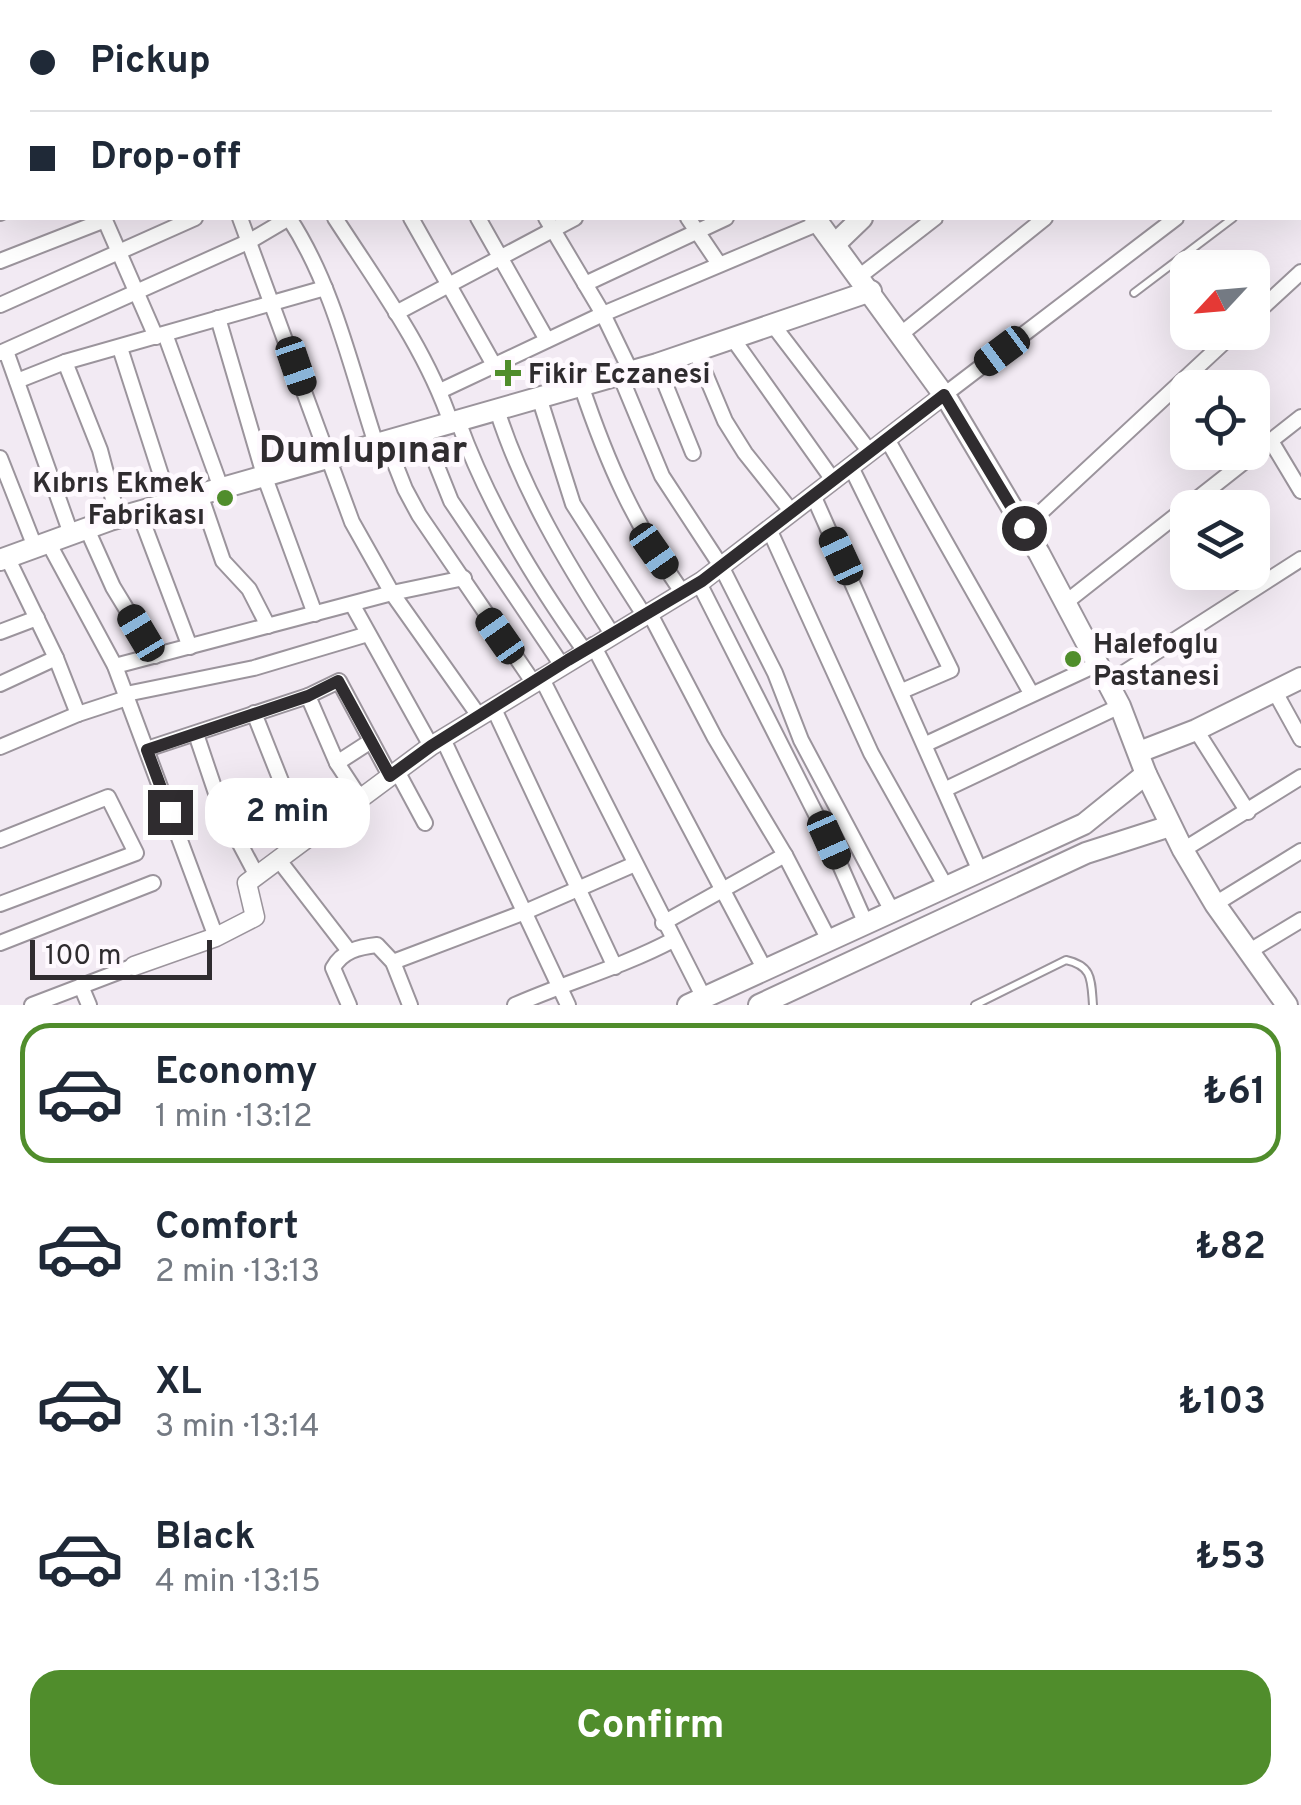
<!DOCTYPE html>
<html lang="en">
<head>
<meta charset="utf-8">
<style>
	:root { --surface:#fff; --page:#f2f2f3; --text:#1f2937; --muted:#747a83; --line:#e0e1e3; --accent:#508d2c }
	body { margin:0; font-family:Overpass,sans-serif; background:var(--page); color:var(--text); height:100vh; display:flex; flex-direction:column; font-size:38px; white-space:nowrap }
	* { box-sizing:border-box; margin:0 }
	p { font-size:32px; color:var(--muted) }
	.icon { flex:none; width:55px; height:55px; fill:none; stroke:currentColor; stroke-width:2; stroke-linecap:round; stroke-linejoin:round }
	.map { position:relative; height:1005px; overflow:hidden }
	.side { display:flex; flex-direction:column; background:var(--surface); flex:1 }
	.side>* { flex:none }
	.guide { position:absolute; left:0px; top:0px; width:1302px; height:220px; box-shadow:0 10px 40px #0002; display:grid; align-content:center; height:220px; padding:0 30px; background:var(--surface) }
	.needle { width:65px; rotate:244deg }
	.fabs { position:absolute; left:1170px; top:250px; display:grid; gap:20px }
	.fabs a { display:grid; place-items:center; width:100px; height:100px; border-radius:20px; background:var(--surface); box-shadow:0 10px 40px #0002; font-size:50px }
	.scale { position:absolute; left:30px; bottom:25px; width:182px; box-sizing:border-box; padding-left:10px; border:5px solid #2f2c2f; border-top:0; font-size:28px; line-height:35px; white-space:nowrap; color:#2f2c2f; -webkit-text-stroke:8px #fef9fe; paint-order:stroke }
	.end { position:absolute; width:45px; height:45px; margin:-22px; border:12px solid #2f2c2f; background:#fff; box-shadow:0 0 0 5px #fff }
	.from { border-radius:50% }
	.bubble { position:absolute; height:70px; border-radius:30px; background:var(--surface); box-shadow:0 10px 40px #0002; font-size:32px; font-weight:700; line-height:70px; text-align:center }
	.car { position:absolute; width:30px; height:60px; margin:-30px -15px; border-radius:12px; box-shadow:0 0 8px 2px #0007; background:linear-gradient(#222 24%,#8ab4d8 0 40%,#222 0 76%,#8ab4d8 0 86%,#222 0) }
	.guide b { display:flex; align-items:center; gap:35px; height:95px; font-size:38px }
	.guide b+b { border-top:2px solid var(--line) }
	.guide i { width:25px; height:25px; background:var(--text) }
	ul { padding:18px 0 0; list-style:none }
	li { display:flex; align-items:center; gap:30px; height:140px; margin:0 20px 15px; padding:0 10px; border:5px solid transparent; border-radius:30px }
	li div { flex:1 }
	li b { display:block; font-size:38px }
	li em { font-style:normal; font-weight:700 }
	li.current { border-color:var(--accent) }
	li>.icon { width:90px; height:90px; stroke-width:1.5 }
	.primary-button { display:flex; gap:20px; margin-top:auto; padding:20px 30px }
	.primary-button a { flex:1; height:115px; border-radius:30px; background:var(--accent); color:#fff; font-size:40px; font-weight:700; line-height:115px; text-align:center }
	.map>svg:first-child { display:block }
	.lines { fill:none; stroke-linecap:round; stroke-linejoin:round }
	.service-casing { stroke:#9b949c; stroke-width:10 }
	.minor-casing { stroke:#9b949c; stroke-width:18 }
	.tertiary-casing { stroke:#9b949c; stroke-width:21 }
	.secondary-casing { stroke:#9b949c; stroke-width:24 }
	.service { stroke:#fff; stroke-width:6 }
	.minor { stroke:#fff; stroke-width:14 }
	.tertiary { stroke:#fff; stroke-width:18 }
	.secondary { stroke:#fff; stroke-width:20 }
	.route { stroke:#2f2c2f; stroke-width:12 }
	.poi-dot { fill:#508d2c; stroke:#fef9fe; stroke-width:4 }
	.labels { text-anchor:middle; stroke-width:10; stroke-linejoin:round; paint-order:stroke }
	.poi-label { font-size:28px; font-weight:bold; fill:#2f2c2f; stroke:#fef9fe; text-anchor:start }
	.district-label { font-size:38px; font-weight:bold; fill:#2f2c2f; stroke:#fef9fe }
</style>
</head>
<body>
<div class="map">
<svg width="1301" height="1005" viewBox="0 0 1301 1005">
	<rect width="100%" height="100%" fill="#f2eaf3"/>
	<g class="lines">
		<defs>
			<g id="service">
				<polyline points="1300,165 1301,164"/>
				<polyline points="1134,293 1233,218"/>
				<path d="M975,1005L1066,960C1093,966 1091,980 1093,1005"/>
			</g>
			<g id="minor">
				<polyline points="6,0 7,2"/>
				<polyline points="154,0 155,2"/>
				<polyline points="365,0 366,2"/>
				<polyline points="470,0 471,2"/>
				<polyline points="525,0 527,2"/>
				<polyline points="935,0 938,2"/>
				<polyline points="1196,0 1200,2"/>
				<polyline points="21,2 26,0"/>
				<polyline points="175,2 181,0"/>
				<polyline points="279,2 285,0"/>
				<polyline points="432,2 437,0"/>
				<polyline points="574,2 579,0"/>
				<polyline points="695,2 698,0"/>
				<polyline points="785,2 788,0"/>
				<polyline points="875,2 877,0"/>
				<polyline points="998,2 1001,0"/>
				<polyline points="1269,2 1271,0"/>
				<polyline points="1300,70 1301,69"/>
				<polyline points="0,74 2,79"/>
				<polyline points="1300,80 1301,81"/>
				<polyline points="1300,124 1301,125"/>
				<polyline points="0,139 2,144"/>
				<polyline points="0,162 2,161"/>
				<polyline points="0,213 2,212"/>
				<polyline points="104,218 156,337"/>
				<polyline points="240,218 352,522 392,593 479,716"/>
				<path d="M289,218C333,285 351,368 376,444"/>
				<path d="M335,218C377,283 426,349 451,423"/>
				<polyline points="411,218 494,365"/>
				<polyline points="478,218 547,340"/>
				<polyline points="546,218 603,314 631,372"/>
				<polyline points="688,218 719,264"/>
				<polyline points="0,261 105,220"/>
				<polyline points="860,276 935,218"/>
				<polyline points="585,284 726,218"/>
				<polyline points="0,305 195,218"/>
				<polyline points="396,313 575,218"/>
				<polyline points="1252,317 1301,272"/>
				<polyline points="218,318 264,475 315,614"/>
				<polyline points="773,325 870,452"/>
				<polyline points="165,334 221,488"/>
				<polyline points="901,334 1045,218"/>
				<polyline points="733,339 833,480"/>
				<polyline points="120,348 170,503"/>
				<polyline points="6,351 71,534"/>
				<polyline points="696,352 725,421 745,453 792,512"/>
				<polyline points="0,353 250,241 289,218"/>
				<polyline points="65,362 100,450 118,518"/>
				<polyline points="657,364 693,453"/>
				<polyline points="620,375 662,476 721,566 775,673 801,740 892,911"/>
				<polyline points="17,381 65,362 325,288"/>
				<path d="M581,385C608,465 634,523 682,592"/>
				<polyline points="440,391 603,314 819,223"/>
				<polyline points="944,395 1176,218"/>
				<polyline points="539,397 573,504 644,615"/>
				<path d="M497,410C523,491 566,562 612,634"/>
				<path d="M458,421C488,504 533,578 584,650"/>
				<polyline points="423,431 451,501 561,664"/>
				<polyline points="887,439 1031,693"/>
				<polyline points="386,441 405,489 419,515 533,682"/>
				<polyline points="1271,441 1301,491"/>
				<polyline points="0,458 35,547"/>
				<polyline points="851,467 951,670 902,691"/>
				<polyline points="200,494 223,561 249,589 268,626"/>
				<polyline points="813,495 980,871"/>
				<polyline points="139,512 190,647"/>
				<polyline points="1024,528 1235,332"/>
				<polyline points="87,529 113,587 155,656"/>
				<polyline points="769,529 871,753 946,887"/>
				<polyline points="48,542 115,666 216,937"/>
				<polyline points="7,557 56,658 78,714"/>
				<polyline points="699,583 829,840 866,924"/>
				<polyline points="1065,603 1301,417"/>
				<polyline points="352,604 431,746"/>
				<polyline points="649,612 715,738 785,855 829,940"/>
				<polyline points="0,632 37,618"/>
				<polyline points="593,645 765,970"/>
				<polyline points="115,666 392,593 464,578"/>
				<polyline points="541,677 704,998"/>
				<polyline points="1108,683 1301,559"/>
				<polyline points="0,684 56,658"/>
				<polyline points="1275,692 1301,739"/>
				<polyline points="126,694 254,668 368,634"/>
				<polyline points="308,696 337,763 360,798"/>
				<polyline points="493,707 615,967"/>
				<polyline points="254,713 304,839"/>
				<polyline points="1196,730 1248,812"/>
				<polyline points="196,734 221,808 257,876"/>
				<polyline points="443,739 568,1005"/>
				<polyline points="926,744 1098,664"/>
				<polyline points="0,747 78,714 127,698"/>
				<polyline points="147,749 308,696 339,681 390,776"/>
				<polyline points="337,763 371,741"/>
				<polyline points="397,771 425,823"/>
				<polyline points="946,789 1120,706"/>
				<polyline points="0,840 108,797 136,853 0,904"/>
				<polyline points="1183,850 1301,777"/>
				<polyline points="278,859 349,951"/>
				<polyline points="1215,904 1301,851"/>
				<polyline points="663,923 785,855"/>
				<polyline points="0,943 153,883"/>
				<polyline points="1248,952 1301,920"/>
				<polyline points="393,962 525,912 635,864"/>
				<polyline points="81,986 89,1005"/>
				<polyline points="32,1005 134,966"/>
				<path d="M349,1005L333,968C342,951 359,947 377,945L393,962L410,1005"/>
				<path d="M515,1005C567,982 622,967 673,940"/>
			</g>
			<polyline id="tertiary" points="134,966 216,937 255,917 247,883 431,746 702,581 944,395"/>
			<g id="secondary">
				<polyline points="670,0 671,2"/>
				<polyline points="1085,2 1088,0"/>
				<polyline points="815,218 949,402 1039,553 1120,706 1146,774 1183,850 1215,904 1287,1005"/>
				<polyline points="835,244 862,218"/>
				<polyline points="0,560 110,520 657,364 871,291"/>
				<polyline points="1139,752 1196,730 1301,678"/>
				<polyline points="688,1005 1084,824 1146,774"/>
				<polyline points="759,1005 1086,853 1170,826"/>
			</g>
		</defs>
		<use href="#service" class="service-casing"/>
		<use href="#minor" class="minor-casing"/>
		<use href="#tertiary" class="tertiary-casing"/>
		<use href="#secondary" class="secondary-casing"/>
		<use href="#service" class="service"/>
		<use href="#minor" class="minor"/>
		<use href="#tertiary" class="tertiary"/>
		<use href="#secondary" class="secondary"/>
	</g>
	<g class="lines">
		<polyline class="route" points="170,812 147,750 308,696 338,681 390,776 431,746 568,660 702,581 944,395 1024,528"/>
	</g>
	<g class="poi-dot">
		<path d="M503 358h10v10h10v10h-10v10h-10v-10h-10v-10h10z"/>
		<circle cx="225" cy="498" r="10"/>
		<circle cx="1073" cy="659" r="10"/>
	</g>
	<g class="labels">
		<g class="poi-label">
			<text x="528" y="383">Fikir Eczanesi</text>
			<text x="205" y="492" text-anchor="end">Kıbrıs Ekmek<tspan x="205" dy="32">Fabrikası</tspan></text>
			<text x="1093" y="653">Halefoglu<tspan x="1093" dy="32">Pastanesi</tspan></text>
		</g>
		<g class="district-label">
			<text x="363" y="462">Dumlupınar</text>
		</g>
	</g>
</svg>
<div class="fabs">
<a><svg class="needle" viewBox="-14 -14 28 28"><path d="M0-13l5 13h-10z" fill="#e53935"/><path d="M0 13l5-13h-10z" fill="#747a83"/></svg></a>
<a><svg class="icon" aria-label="locate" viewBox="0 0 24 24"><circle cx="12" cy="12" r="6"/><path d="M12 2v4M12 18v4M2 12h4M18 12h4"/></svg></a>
<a><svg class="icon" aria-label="layers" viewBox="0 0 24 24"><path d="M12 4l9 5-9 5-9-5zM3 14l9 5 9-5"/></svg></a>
</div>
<div class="scale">100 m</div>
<i class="end from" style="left:1024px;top:528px"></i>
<i class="end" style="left:170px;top:812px"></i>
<div class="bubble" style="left:205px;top:778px;width:165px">2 min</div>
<i class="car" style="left:1002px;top:351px;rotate:233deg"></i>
<i class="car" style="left:296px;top:366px;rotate:161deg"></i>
<i class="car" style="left:654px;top:551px;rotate:145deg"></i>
<i class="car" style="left:841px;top:556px;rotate:335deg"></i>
<i class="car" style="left:141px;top:633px;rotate:329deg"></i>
<i class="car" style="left:500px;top:636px;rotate:325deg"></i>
<i class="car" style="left:829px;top:840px;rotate:156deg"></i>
<div class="guide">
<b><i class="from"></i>Pickup</b>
<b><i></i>Drop-off</b>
</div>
</div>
<section class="side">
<ul>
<li class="current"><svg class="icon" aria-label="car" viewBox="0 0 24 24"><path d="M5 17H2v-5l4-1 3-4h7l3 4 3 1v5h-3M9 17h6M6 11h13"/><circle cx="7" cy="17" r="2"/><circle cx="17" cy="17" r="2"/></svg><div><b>Economy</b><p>1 min · 13:12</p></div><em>₺61</em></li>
<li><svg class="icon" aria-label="car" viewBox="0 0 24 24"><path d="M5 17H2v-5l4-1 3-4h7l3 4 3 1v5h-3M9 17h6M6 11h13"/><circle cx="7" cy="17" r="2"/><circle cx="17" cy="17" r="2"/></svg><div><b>Comfort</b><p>2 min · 13:13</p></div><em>₺82</em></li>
<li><svg class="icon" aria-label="car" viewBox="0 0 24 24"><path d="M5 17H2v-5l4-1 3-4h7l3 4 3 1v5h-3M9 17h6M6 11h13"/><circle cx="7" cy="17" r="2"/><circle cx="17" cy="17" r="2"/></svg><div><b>XL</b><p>3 min · 13:14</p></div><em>₺103</em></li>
<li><svg class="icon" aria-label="car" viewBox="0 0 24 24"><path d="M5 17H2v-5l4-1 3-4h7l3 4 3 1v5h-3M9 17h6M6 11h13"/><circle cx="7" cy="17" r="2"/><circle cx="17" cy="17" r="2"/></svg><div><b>Black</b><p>4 min · 13:15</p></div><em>₺53</em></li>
</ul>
<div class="primary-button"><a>Confirm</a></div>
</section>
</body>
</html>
